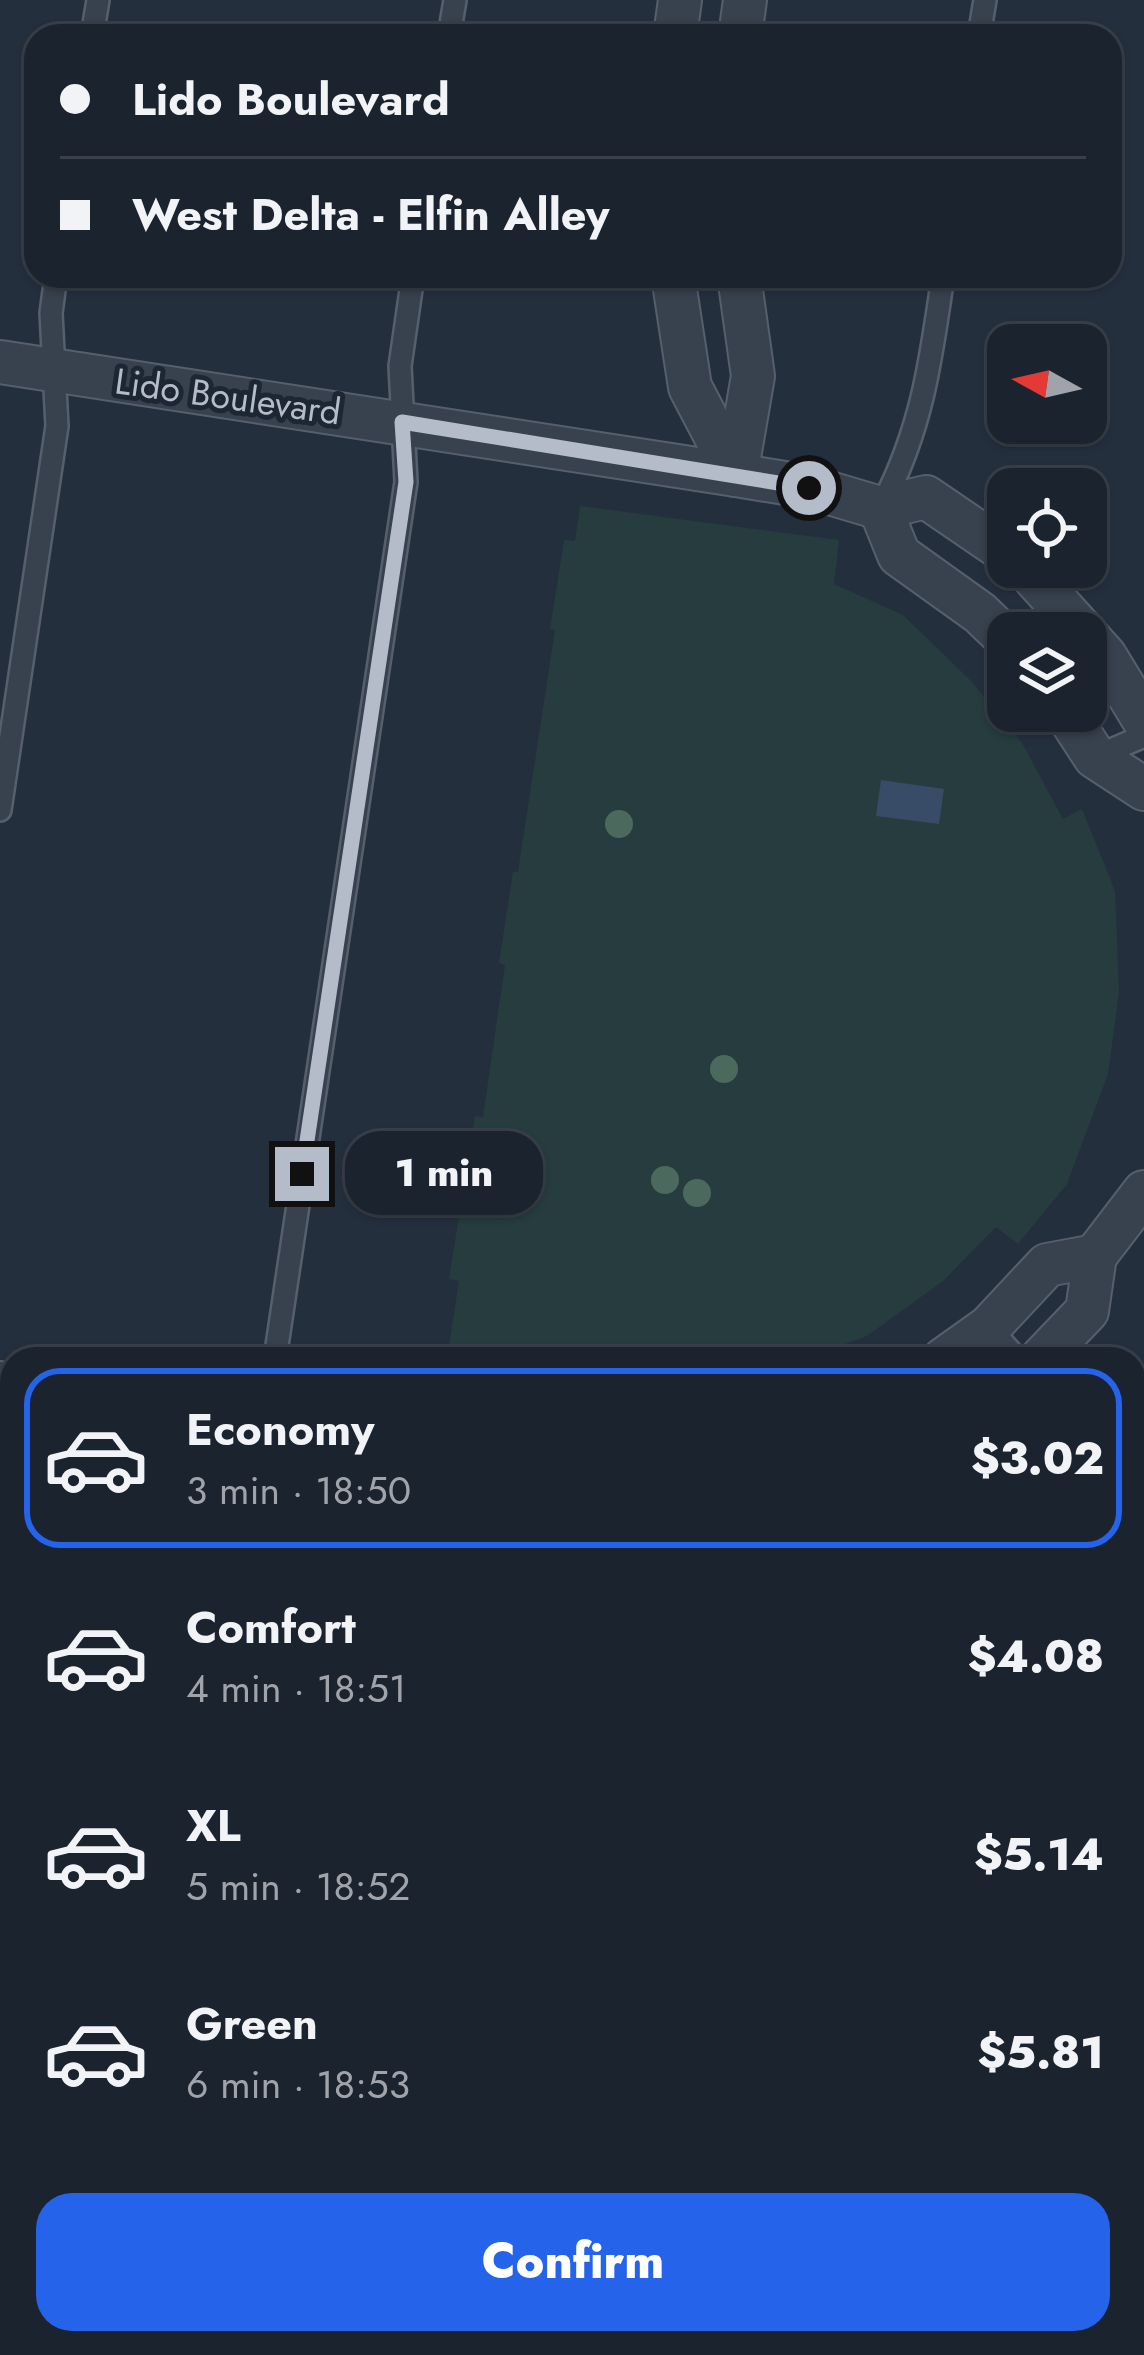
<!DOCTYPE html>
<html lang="en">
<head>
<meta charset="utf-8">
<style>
	:root { --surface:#1b232e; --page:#282f3a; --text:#f1f3f6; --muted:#a0a4aa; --line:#39404a; --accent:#2563eb }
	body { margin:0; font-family:Jost,sans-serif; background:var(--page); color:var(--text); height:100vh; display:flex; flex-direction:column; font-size:45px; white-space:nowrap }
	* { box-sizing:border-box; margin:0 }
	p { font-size:39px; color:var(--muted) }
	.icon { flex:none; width:66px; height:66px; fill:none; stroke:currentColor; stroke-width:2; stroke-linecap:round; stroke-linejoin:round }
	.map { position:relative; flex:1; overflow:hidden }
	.drawer { position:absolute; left:0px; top:1347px; width:1146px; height:1008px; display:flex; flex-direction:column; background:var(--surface); border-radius:36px 36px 0 0; box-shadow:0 3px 9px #0004,0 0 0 3px var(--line) }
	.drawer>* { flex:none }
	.top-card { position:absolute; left:24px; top:24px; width:1098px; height:264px; border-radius:36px; box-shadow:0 3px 9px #0004,0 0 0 3px var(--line); display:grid; align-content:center; height:264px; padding:0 36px; background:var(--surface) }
	.needle { width:78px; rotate:278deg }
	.fabs { position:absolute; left:987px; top:324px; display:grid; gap:24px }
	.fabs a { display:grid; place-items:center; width:120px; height:120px; border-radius:24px; background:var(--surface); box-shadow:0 3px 9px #0004,0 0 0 3px var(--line); font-size:60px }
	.end { position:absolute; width:54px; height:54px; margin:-27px; border:15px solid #b4bcc9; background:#111; box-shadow:0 0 0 6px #111 }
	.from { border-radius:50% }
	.bubble { position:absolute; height:84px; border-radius:36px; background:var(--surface); box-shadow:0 3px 9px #0004,0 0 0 3px var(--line); font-size:39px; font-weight:800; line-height:84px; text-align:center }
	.top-card b { display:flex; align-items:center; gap:42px; height:114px; font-size:45px }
	.top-card b+b { border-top:3px solid var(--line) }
	.top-card i { width:30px; height:30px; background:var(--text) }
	ul { padding:21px 0 0; list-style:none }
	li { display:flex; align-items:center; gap:36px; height:180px; margin:0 24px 18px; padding:0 12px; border:6px solid transparent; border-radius:36px }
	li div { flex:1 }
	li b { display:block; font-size:45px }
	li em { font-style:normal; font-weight:800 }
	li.selected { border-color:var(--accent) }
	li>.icon { width:108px; height:108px; stroke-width:1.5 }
	.button { display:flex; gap:24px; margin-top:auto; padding:24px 36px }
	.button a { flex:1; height:138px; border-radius:36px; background:var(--accent); color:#fff; font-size:48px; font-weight:800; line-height:138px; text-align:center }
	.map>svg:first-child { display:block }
	.green { fill:#263c3f }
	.water { fill:#394c67 }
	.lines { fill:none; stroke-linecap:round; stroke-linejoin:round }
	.service-casing { stroke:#565f6c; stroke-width:26 }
	.minor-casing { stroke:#565f6c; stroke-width:46 }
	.service { stroke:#38414e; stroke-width:21 }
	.minor { stroke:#38414e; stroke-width:42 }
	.tree { fill:#4b6a5d }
	.route { stroke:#b4bcc9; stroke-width:15 }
	.labels { text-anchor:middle; stroke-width:10; stroke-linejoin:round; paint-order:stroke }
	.street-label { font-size:36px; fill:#b4bcc9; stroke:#1d2633 }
</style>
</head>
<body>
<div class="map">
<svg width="1144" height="2355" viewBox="0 0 1144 2355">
	<rect width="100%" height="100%" fill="#242f3e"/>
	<g class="green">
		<polygon points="580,506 839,540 834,584 903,615 970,680 1022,743 1063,819 1082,809 1115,891 1119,992 1108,1074 1067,1184 1018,1244 996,1227 943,1281 867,1336 805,1359 447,1359 459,1281 449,1279 475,1116 483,1117 505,965 499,963 513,872 518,872 555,630 550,629 564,540 575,541"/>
		<polygon points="112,2343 205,2343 203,2355 110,2355"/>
	</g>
	<polygon class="water" points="881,780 944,789 939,824 876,816"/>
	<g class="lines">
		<defs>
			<g id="service">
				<polyline points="92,36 98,0"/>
				<polyline points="449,36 455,0"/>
				<polyline points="979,36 985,0"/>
				<path d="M882,505C922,429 931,360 943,276"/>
				<polyline points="1095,757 1144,736"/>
				<polyline points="0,810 57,426 51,313 56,276"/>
				<polyline points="989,1327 1017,1359"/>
				<polyline points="275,1359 406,482 400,366 413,276"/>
				<polyline points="0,1880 12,1882"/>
				<polyline points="1134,2049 1144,2050"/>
			</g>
			<g id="minor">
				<polyline points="675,36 680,0"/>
				<polyline points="740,36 745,0"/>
				<polyline points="673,276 690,387 736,475"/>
				<polyline points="0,362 736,475 809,487 880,508 926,497 1008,553"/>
				<polyline points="736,475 753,376 739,276"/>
				<polyline points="880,508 899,555 980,613 1008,640"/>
				<polyline points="1025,567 1105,656 1144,720"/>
				<polyline points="1065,711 1095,757 1144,789"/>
				<polyline points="944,1359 989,1327 1047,1265 1095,1256"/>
				<polyline points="1041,1359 1087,1311 1095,1256 1144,1192"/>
				<polyline points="0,1383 12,1385"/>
				<polyline points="0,2079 12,2081"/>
				<polyline points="940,2355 942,2343"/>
			</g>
		</defs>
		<use href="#service" class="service-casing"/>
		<use href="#minor" class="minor-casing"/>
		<use href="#service" class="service"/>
		<use href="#minor" class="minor"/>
	</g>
	<g class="tree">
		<circle cx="619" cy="824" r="14"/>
		<circle cx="724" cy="1069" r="14"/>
		<circle cx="665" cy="1180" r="14"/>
		<circle cx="697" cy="1193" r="14"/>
	</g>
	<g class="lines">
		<polyline class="route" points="302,1174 406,482 402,422 809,488"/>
	</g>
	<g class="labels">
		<g class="street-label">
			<text transform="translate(228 396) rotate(8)" y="13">Lido Boulevard</text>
		</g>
	</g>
</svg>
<div class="fabs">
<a><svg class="needle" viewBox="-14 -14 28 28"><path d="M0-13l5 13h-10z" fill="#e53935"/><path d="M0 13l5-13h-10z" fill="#a0a4aa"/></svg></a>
<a><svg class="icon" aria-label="locate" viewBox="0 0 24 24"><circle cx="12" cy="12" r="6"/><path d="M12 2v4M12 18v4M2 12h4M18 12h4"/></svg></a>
<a><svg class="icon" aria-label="layers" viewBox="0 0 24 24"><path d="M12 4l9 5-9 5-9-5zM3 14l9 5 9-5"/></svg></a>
</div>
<i class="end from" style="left:809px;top:488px"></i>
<i class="end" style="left:302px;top:1174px"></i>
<div class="bubble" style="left:345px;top:1131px;width:198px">1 min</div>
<div class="top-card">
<b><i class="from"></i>Lido Boulevard</b>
<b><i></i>West Delta - Elfin Alley</b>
</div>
<section class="drawer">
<ul>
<li class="selected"><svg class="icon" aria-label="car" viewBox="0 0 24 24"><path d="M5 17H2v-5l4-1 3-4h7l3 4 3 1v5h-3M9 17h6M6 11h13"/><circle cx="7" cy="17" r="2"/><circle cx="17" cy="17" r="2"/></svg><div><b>Economy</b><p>3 min · 18:50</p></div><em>$3.02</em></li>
<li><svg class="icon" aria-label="car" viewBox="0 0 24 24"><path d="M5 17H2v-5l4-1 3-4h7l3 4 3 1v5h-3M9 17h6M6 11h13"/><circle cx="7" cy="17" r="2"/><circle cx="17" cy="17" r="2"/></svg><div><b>Comfort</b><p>4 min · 18:51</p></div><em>$4.08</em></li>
<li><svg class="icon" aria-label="car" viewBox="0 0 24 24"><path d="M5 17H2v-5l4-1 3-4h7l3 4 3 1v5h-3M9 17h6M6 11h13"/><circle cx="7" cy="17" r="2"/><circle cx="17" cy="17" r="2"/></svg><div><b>XL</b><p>5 min · 18:52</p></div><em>$5.14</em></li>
<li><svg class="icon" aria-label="car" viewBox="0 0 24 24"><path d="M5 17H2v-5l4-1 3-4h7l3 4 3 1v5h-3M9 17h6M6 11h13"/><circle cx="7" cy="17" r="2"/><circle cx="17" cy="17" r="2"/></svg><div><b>Green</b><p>6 min · 18:53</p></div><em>$5.81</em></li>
</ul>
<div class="button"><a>Confirm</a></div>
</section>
</div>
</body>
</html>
